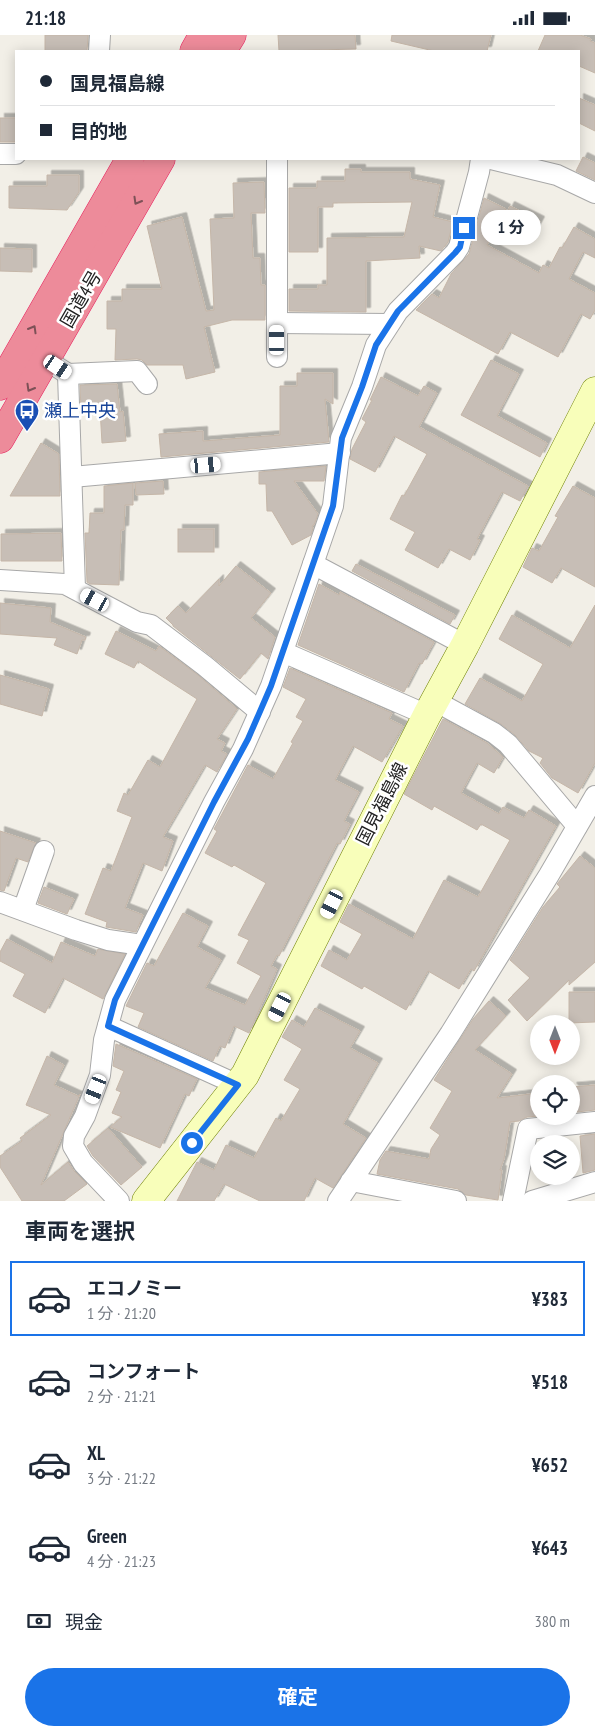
<!DOCTYPE html>
<html lang="ja">
<head>
<meta charset="utf-8">
<style>
	:root { --surface:#fff; --page:#f2f2f3; --text:#1f2937; --muted:#747a83; --line:#e0e1e3; --accent:#1a73e8 }
	body { margin:0; font-family:"PT Sans Narrow","Noto Sans JP",sans-serif; background:var(--page); color:var(--text); height:100vh; display:flex; flex-direction:column; font-size:19px; white-space:nowrap }
	* { box-sizing:border-box; margin:0 }
	p { font-size:16px; color:var(--muted) }
	.icon { flex:none; width:28px; height:28px; fill:none; stroke:currentColor; stroke-width:2; stroke-linecap:round; stroke-linejoin:round }
	.map { position:relative; height:1166px; overflow:hidden }
	.drawer { display:flex; flex-direction:column; background:var(--surface); flex:1 }
	.drawer>* { flex:none }
	.top-card { position:absolute; left:15px; top:15px; width:565px; height:110px; border-radius:0px; box-shadow:0 2px 12px #0003; display:grid; align-content:center; height:110px; padding:0 25px; background:var(--surface) }
	.needle { width:32px; rotate:180deg }
	.fabs { position:absolute; left:530px; top:980px; display:grid; gap:10px }
	.fabs a { display:grid; place-items:center; width:50px; height:50px; border-radius:50%; background:var(--surface); box-shadow:0 2px 12px #0003; font-size:25px }
	.end { position:absolute; width:22px; height:22px; margin:-11px; border:6px solid #1a73e8; background:#fff; box-shadow:0 0 0 2px #fff }
	.from { border-radius:50% }
	.bubble { position:absolute; height:35px; border-radius:18px; background:var(--surface); box-shadow:0 2px 12px #0003; font-size:16px; font-weight:700; line-height:35px; text-align:center }
	.car { position:absolute; width:15px; height:30px; margin:-15px -8px; border-radius:6px; box-shadow:0 0 4px 1px #0007; background:linear-gradient(#fff 24%,#345 0 40%,#fff 0 76%,#345 0 86%,#fff 0) }
	.top-card b { display:flex; align-items:center; gap:18px; height:48px; font-size:19px }
	.top-card b+b { border-top:1px solid var(--line) }
	.top-card i { width:12px; height:12px; background:var(--text) }
	ul { padding:0; list-style:none }
	li { display:flex; align-items:center; gap:15px; height:75px; margin:0 10px 8px; padding:0 15px; border:2px solid transparent; border-radius:0px }
	li div { flex:1 }
	li b { display:block; font-size:19px }
	li em { font-style:normal; font-weight:700 }
	li.active { border-color:var(--accent) }
	li>.icon { width:45px; height:45px; stroke-width:1.5 }
	h2 { padding:0 25px; font-size:22px; line-height:60px }
	.pay { display:flex; align-items:center; gap:12px; height:55px; padding:0 25px; font-size:19px }
	.pay p { margin-inline-start:auto }
	.cta { display:flex; gap:10px; margin-top:auto; padding:10px 25px }
	.cta a { flex:1; height:58px; border-radius:30px; background:var(--accent); color:#fff; font-size:20px; font-weight:700; line-height:58px; text-align:center }
	.status { display:flex; justify-content:space-between; align-items:center; height:35px; padding:0 25px; background:var(--surface); direction:ltr }
	.status svg { height:14px; fill:currentColor }
	.map>svg:first-child { display:block }
	.building { fill:#c7beb6; stroke:#c5b6a8; filter:url(#shadow) }
	.lines { fill:none; stroke-linecap:round; stroke-linejoin:round }
	.street-casing { stroke:#a8a8a8; stroke-width:22 }
	.secondary-casing { stroke:#6e8000; stroke-width:29 }
	.highway-casing { stroke:#e71e5c; stroke-width:29 }
	.street { stroke:#fff; stroke-width:20 }
	.secondary { stroke:#f8feba; stroke-width:28 }
	.highway { stroke:#ed8b9a; stroke-width:28 }
	.oneway { stroke:#7d5157 }
	.route { stroke:#1a73e8; stroke-width:6 }
	.labels { text-anchor:middle; stroke-width:5; stroke-linejoin:round; paint-order:stroke }
	.street-label { font-size:18px; fill:#212121; stroke:#fff }
	.transit-label { font-size:18px; fill:#164399; stroke:#fff; text-anchor:start }
</style>
</head>
<body>
<div class="status"><b>21:18</b><svg viewBox="0 0 49 12"><path d="M0 12V9h3v3zM5 12V6h3v6zM10 12V3h3v9zM15 12V0h3v12zM26 1h20v11H26zM47 4h2v5h-2z"/></svg></div>
<div class="map">
<svg width="595" height="1166" viewBox="0 0 595 1166">
	<defs>
		<filter id="shadow"><feDropShadow dx="4.5" dy="-4.5" stdDeviation="0" flood-color="#0004"/></filter>
	</defs>
	<rect width="100%" height="100%" fill="#f2efe7"/>
	<g class="building">
		<polygon points="45,0 88,0 87,16 45,16"/>
		<polygon points="278,0 355,0 356,14 279,16"/>
		<polygon points="392,0 491,0 487,16 434,16 391,6"/>
		<polygon points="545,0 580,0 591,4 590,6 595,8 595,38 579,31 579,16 538,16"/>
		<polygon points="579,63 595,70 595,96 579,88"/>
		<rect x="0" y="83" width="16" height="24"/>
		<polygon points="583,122 595,128 595,145 576,136"/>
		<polygon points="345,134 361,134 361,137 410,137 410,144 440,150 433,182 453,187 448,207 441,216 419,211 420,223 366,226 366,277 289,276 289,254 318,254 318,250 327,250 327,203 404,202 412,167 333,168 333,172 318,172 318,217 289,217 289,153 317,153 317,146 345,146"/>
		<polygon points="47,140 79,140 79,157 67,175 9,173 9,151 47,151"/>
		<polygon points="264,147 265,178 251,178 253,223 260,223 261,250 265,250 265,285 232,285 204,292 215,337 186,344 183,330 147,330 142,325 137,324 115,325 116,294 107,294 107,266 122,266 122,254 162,254 147,191 182,182 206,276 214,275 210,184 234,183 233,148"/>
		<polygon points="484,163 506,174 487,210 539,238 543,230 549,233 560,212 562,213 574,192 595,204 595,223 583,217 569,244 595,258 595,275 590,284 581,279 558,322 510,297 498,319 416,275 432,259 439,263 451,239 469,219"/>
		<polygon points="510,171 540,186 532,201 503,185"/>
		<polygon points="0,213 32,214 32,237 0,236"/>
		<polygon points="491,325 519,339 497,381 547,408 540,422 461,380"/>
		<polygon points="297,338 333,338 333,369 325,364 329,407 161,422 159,399 203,396 203,406 280,400 280,351 297,351"/>
		<polygon points="381,342 418,361 424,351 437,358 419,392 528,451 520,466 502,457 477,504 480,505 470,525 449,514 438,533 405,515 415,497 390,484 402,460 404,461 427,419 394,401 375,437 350,424 352,414 366,387 362,384 372,365 370,365"/>
		<polygon points="117,349 120,377 123,376 126,406 102,408 100,374 81,376 80,350"/>
		<polygon points="41,408 59,419 60,461 10,461"/>
		<polygon points="326,431 324,446 294,446 318,479 314,490 312,491 313,493 311,500 292,510 272,476 267,476 266,449 259,449 259,437"/>
		<polygon points="163,446 164,459 136,460 135,448"/>
		<polygon points="133,448 133,470 125,470 124,495 121,495 119,550 90,549 87,547 85,498 89,498 90,478 104,478 104,451"/>
		<polygon points="573,451 595,463 595,552 561,533 552,548 523,532 532,513 539,516 558,482 555,481"/>
		<rect x="178" y="494" width="36" height="23"/>
		<polygon points="61,498 62,526 1,526 1,499"/>
		<polygon points="356,529 455,580 450,589 352,536"/>
		<polygon points="236,531 271,558 251,583 275,602 268,624 261,618 240,644 173,591 173,590 166,583 178,571 186,578 219,544 219,551"/>
		<polygon points="319,549 339,560 340,557 434,607 422,629 419,628 404,657 298,610"/>
		<polygon points="0,568 51,573 50,587 86,602 85,605 82,605 77,619 54,610 57,603 0,599"/>
		<polygon points="595,570 595,728 578,758 552,743 540,728 543,723 529,716 515,700 501,689 465,669 480,643 522,666 543,629 499,604 512,580 570,613"/>
		<polygon points="116,596 156,616 159,611 198,640 237,674 217,704 225,708 221,716 227,719 217,737 205,730 163,802 173,806 162,836 143,828 125,873 143,880 136,897 106,892 107,887 85,879 103,833 111,836 132,782 117,776 124,758 128,760 148,725 160,732 197,664 138,626 134,633 105,619"/>
		<polygon points="290,633 392,678 389,684 403,691 382,727 353,711 335,745 359,757 344,786 350,789 340,809 337,808 279,921 277,920 271,931 277,934 249,998 234,991 225,1013 220,1011 213,1026 138,992 144,978 126,971 147,928 154,931 183,878 208,891 197,912 221,925 205,953 245,970 261,941 237,928 249,905 238,900 266,848 234,830 232,832 205,818 217,796 214,794 248,730 273,744 293,708 291,707 303,686 296,682 306,664 283,652"/>
		<polygon points="0,640 49,654 42,681 0,669"/>
		<polygon points="443,684 487,708 503,722 494,738 477,728 461,758 499,779 503,772 524,783 529,775 556,791 474,936 471,934 459,954 428,936 406,975 364,951 362,954 321,931 329,915 347,925 362,899 340,887 349,869 413,904 444,845 478,862 510,805 481,789 477,795 434,771 432,775 404,759"/>
		<polygon points="0,796 36,808 28,827 16,823 4,856 0,855"/>
		<polygon points="580,821 595,833 595,927 569,950 569,945 527,986 508,965 530,943 510,925 543,872 560,852 557,849"/>
		<polygon points="44,852 74,864 67,879 38,868"/>
		<polygon points="7,904 52,928 61,907 95,921 98,914 125,919 103,964 63,943 45,978 13,961 25,939 0,926 0,917"/>
		<polygon points="569,957 595,957 595,987 569,988"/>
		<polygon points="489,966 506,981 475,1015 512,1039 497,1063 539,1058 539,1081 527,1082 519,1086 510,1087 504,1124 500,1135 502,1135 498,1165 466,1160 458,1154 377,1139 380,1125 386,1116 429,1124 431,1114 440,1100 430,1093 452,1056 434,1045 473,984"/>
		<polygon points="315,973 360,996 350,1013 378,1028 343,1089 366,1103 333,1153 315,1143 304,1166 260,1166 224,1149 214,1166 177,1166 197,1127 214,1135 226,1110 254,1123 276,1083 281,1086 300,1054 284,1045 302,1014 282,1002 292,985 304,992"/>
		<polygon points="116,1009 197,1044 189,1061 185,1059 160,1113 110,1092 122,1082 112,1078 121,1057 116,1055 124,1036 113,1031"/>
		<polygon points="47,1021 64,1030 54,1050 78,1061 80,1059 41,1150 68,1127 74,1136 87,1149 64,1166 22,1166 0,1132 0,1121 22,1106 20,1103 51,1080 26,1070"/>
		<polygon points="595,1050 595,1075 577,1077 575,1056 572,1052"/>
		<polygon points="108,1093 142,1132 121,1150 93,1121 87,1111"/>
		<polygon points="595,1099 595,1135 583,1138 580,1101"/>
	</g>
	<g class="lines">
		<defs>
			<g id="street">
				<polyline points="99,16 100,0"/>
				<polyline points="0,119 16,119"/>
				<polyline points="277,124 277,322"/>
				<polyline points="491,124 557,140 595,158"/>
				<polyline points="277,288 389,289"/>
				<polyline points="57,332 68,339 137,336 147,349"/>
				<polyline points="68,339 75,554"/>
				<polyline points="72,442 340,418"/>
				<polyline points="313,529 465,610"/>
				<polyline points="0,545 65,549 137,587 151,590 205,631 260,677"/>
				<polyline points="283,617 427,680"/>
				<polyline points="435,666 494,698 508,709 577,791"/>
				<polyline points="0,867 76,895 108,905 142,910"/>
				<polyline points="23,875 44,816"/>
				<polyline points="108,991 238,1050"/>
				<polyline points="351,1146 456,1166"/>
				<polyline points="119,1166 83,1128 73,1111 74,1101 85,1081 100,1040 104,1005 115,965 214,767 243,714 271,651 333,471 341,403 362,352 376,310 398,276 455,218 459,212 479,137 481,124"/>
				<polyline points="338,1166 450,999 549,840 595,761"/>
				<polyline points="513,1166 528,1094 595,1087"/>
				<polyline points="532,1166 595,1147"/>
			</g>
			<polyline id="secondary" points="146,1166 245,1040 427,680 465,610 595,356"/>
			<g id="highway">
				<polyline points="194,16 203,0"/>
				<polyline points="222,16 232,0"/>
				<polyline points="0,351 130,124"/>
				<polyline points="0,404 161,124"/>
			</g>
		</defs>
		<use href="#street" class="street-casing"/>
		<use href="#secondary" class="secondary-casing"/>
		<use href="#highway" class="highway-casing"/>
		<use href="#street" class="street"/>
		<use href="#secondary" class="secondary"/>
		<use href="#highway" class="highway"/>
	</g>
	<defs><path id="oneway-chevron" d="M-2-3.5L2.5 0L-2 3.5" fill="none" stroke-width="1.6" stroke-linecap="round" stroke-linejoin="round" transform="scale(1.25)"/></defs>
	<g class="oneway">
		<use href="#oneway-chevron" transform="translate(137 166) rotate(120)"/>
		<use href="#oneway-chevron" transform="translate(33 294) rotate(-60)"/>
		<use href="#oneway-chevron" transform="translate(30 353) rotate(120)"/>
	</g>
	<g class="lines">
		<polyline class="route" points="192,1108 238,1050 108,991 115,965 214,767 248,704 271,651 333,471 342,403 362,352 376,310 398,276 455,218 460,212 464,193"/>
	</g>
	<defs>
		<symbol id="bus-pin" viewBox="-11 -11 22 30"><path d="M0 17L-7.5 6A9.5 9.5 0 1 1 7.5 6Z" fill="#1a4fb4" stroke="#fff"/><path d="M-5-6H5V4H4V6H2V4H-2V6H-4V4H-5ZM-3.5-4V0h7V-4ZM-3.5 1.2v1.5H-2V1.2ZM2 1.2v1.5H3.5V1.2Z" fill="#fff"/></symbol>
	</defs>
	<g fill-rule="evenodd">
		<use href="#bus-pin" x="13" y="362" width="28" height="38"/>
	</g>
	<g class="labels">
		<g class="street-label">
			<text transform="translate(81 264) rotate(-60)" y="6">国道4号</text>
			<text transform="translate(382 769) rotate(-63)" y="6">国見福島線</text>
		</g>
		<g class="transit-label">
			<text x="44" y="382">瀬上中央</text>
		</g>
	</g>
</svg>
<div class="fabs">
<a><svg class="needle" viewBox="-14 -14 28 28"><path d="M0-13l5 13h-10z" fill="#e53935"/><path d="M0 13l5-13h-10z" fill="#747a83"/></svg></a>
<a><svg class="icon" aria-label="locate" viewBox="0 0 24 24"><circle cx="12" cy="12" r="6"/><path d="M12 2v4M12 18v4M2 12h4M18 12h4"/></svg></a>
<a><svg class="icon" aria-label="layers" viewBox="0 0 24 24"><path d="M12 4l9 5-9 5-9-5zM3 14l9 5 9-5"/></svg></a>
</div>
<i class="end from" style="left:192px;top:1108px"></i>
<i class="end" style="left:464px;top:193px"></i>
<div class="bubble" style="left:481px;top:175px;width:60px">1 分</div>
<i class="car" style="left:277px;top:305px;rotate:0deg"></i>
<i class="car" style="left:58px;top:332px;rotate:124deg"></i>
<i class="car" style="left:206px;top:430px;rotate:85deg"></i>
<i class="car" style="left:95px;top:565px;rotate:298deg"></i>
<i class="car" style="left:332px;top:869px;rotate:207deg"></i>
<i class="car" style="left:280px;top:972px;rotate:207deg"></i>
<i class="car" style="left:96px;top:1054px;rotate:202deg"></i>
<div class="top-card">
<b><i class="from"></i>国見福島線</b>
<b><i></i>目的地</b>
</div>
</div>
<section class="drawer">
<h2>車両を選択</h2>
<ul>
<li class="active"><svg class="icon" aria-label="car" viewBox="0 0 24 24"><path d="M5 17H2v-5l4-1 3-4h7l3 4 3 1v5h-3M9 17h6M6 11h13"/><circle cx="7" cy="17" r="2"/><circle cx="17" cy="17" r="2"/></svg><div><b>エコノミー</b><p>1 分 · 21:20</p></div><em>¥383</em></li>
<li><svg class="icon" aria-label="car" viewBox="0 0 24 24"><path d="M5 17H2v-5l4-1 3-4h7l3 4 3 1v5h-3M9 17h6M6 11h13"/><circle cx="7" cy="17" r="2"/><circle cx="17" cy="17" r="2"/></svg><div><b>コンフォート</b><p>2 分 · 21:21</p></div><em>¥518</em></li>
<li><svg class="icon" aria-label="car" viewBox="0 0 24 24"><path d="M5 17H2v-5l4-1 3-4h7l3 4 3 1v5h-3M9 17h6M6 11h13"/><circle cx="7" cy="17" r="2"/><circle cx="17" cy="17" r="2"/></svg><div><b>XL</b><p>3 分 · 21:22</p></div><em>¥652</em></li>
<li><svg class="icon" aria-label="car" viewBox="0 0 24 24"><path d="M5 17H2v-5l4-1 3-4h7l3 4 3 1v5h-3M9 17h6M6 11h13"/><circle cx="7" cy="17" r="2"/><circle cx="17" cy="17" r="2"/></svg><div><b>Green</b><p>4 分 · 21:23</p></div><em>¥643</em></li>
</ul>
<div class="pay"><svg class="icon" aria-label="cash" viewBox="0 0 24 24"><path d="M3 7h18v10H3z"/><circle cx="12" cy="12" r="2"/></svg>現金<p>380 m</p></div>
<div class="cta"><a>確定</a></div>
</section>
</body>
</html>
